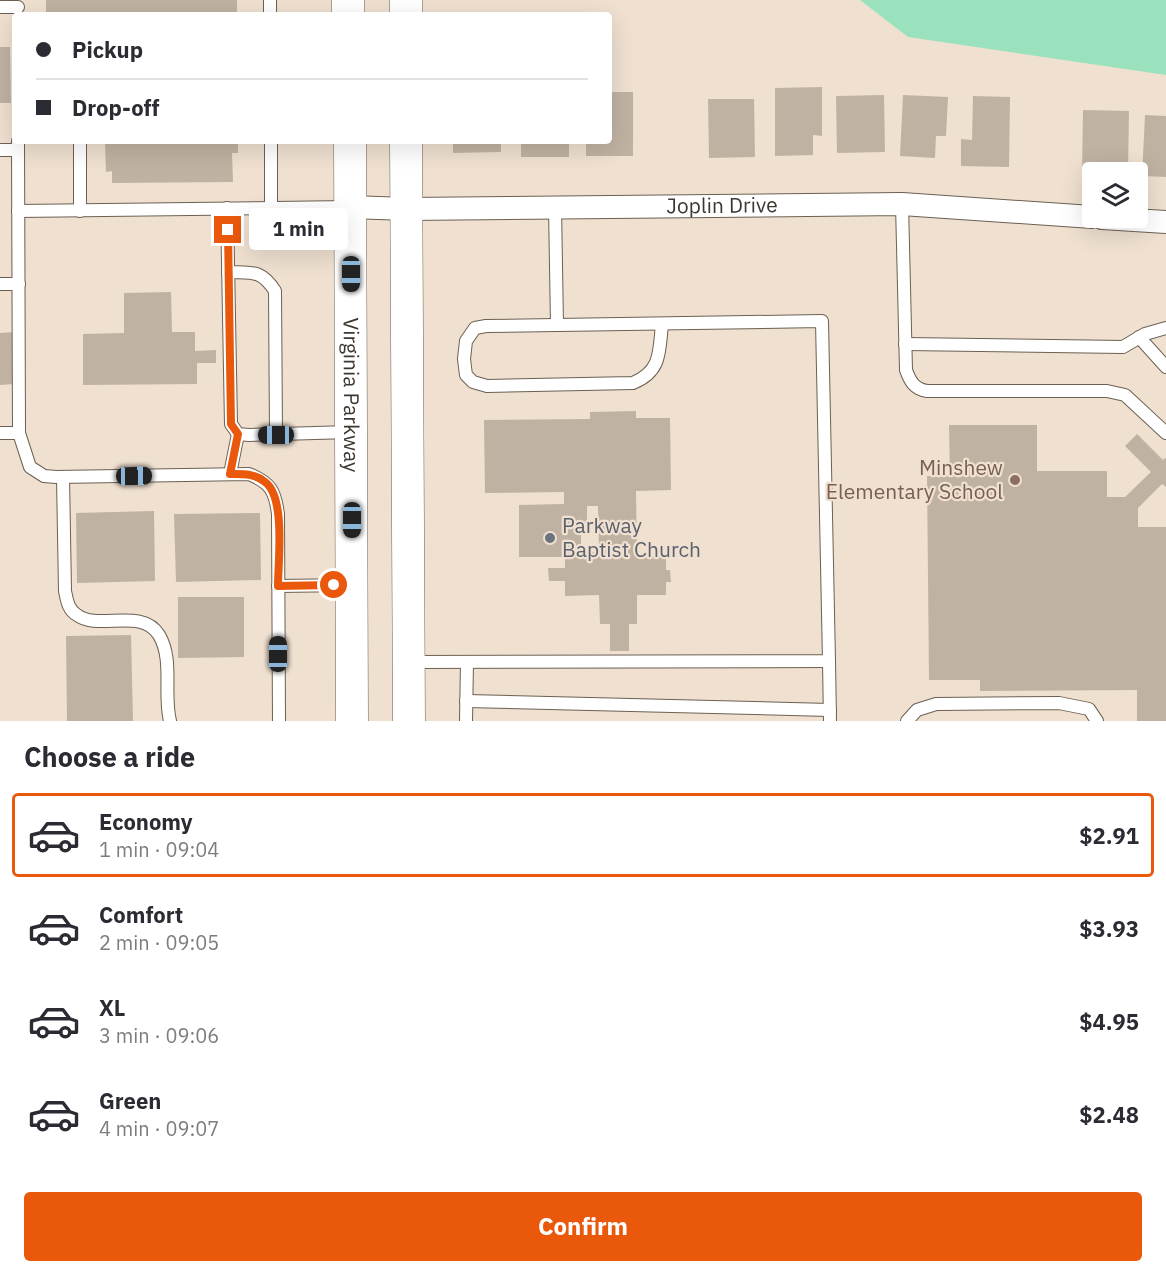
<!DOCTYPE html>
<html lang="en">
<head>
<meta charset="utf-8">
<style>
	:root { --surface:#fff; --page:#f7f7f7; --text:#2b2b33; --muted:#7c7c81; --line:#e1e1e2; --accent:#ea580c }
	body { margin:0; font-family:"IBM Plex Sans",sans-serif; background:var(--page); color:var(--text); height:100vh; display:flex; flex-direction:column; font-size:22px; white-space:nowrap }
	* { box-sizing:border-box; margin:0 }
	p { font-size:20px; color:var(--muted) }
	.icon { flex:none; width:33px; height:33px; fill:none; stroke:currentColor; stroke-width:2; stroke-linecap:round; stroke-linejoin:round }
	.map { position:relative; height:721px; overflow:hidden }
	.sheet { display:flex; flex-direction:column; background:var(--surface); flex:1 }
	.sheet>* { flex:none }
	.hud { position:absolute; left:12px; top:12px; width:600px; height:132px; border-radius:6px; box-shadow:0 6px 24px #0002; display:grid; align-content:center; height:132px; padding:0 24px; background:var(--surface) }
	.fabs { position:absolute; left:1082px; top:162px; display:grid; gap:12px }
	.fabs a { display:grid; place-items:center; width:66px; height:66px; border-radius:6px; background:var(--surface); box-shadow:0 6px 24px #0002; font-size:30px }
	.end { position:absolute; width:27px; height:27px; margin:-14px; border:8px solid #ea580c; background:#fff; box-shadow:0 0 0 3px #fff }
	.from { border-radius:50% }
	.bubble { position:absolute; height:42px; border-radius:6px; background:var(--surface); box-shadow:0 6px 24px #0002; font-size:20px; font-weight:800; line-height:42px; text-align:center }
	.car { position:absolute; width:18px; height:36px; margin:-18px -9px; border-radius:8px; box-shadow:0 0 4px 2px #0007; background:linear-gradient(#222 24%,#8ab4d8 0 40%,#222 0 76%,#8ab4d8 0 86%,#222 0) }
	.hud b { display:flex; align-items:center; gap:21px; height:57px; font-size:22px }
	.hud b+b { border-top:2px solid var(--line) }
	.hud i { width:15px; height:15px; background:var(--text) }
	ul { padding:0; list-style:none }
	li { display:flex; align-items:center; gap:18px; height:84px; margin:0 12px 9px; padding:0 12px; border:3px solid transparent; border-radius:6px }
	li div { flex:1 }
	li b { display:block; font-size:22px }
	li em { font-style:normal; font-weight:800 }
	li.active { border-color:var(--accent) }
	li>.icon { width:54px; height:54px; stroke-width:1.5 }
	h2 { padding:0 24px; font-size:27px; line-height:72px }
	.cta { display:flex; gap:12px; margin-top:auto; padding:12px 24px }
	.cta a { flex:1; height:69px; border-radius:6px; background:var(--accent); color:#fff; font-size:24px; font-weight:800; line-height:69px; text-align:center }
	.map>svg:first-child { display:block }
	.green { fill:#9ae2be }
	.building { fill:#c0b2a2; fill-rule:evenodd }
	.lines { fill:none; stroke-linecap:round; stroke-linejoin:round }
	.service-casing { stroke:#6c6052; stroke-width:14 }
	.minor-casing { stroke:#6c6052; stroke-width:24 }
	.secondary-casing { stroke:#6c6052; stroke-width:33 }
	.service { stroke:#fff; stroke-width:12 }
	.minor { stroke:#fff; stroke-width:22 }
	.secondary { stroke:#fff; stroke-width:32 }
	.route { stroke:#ea580c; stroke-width:8 }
	.education-dot { fill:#8d6e63; stroke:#efe0d0; stroke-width:2 }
	.worship-dot { fill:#6b7280; stroke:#efe0d0; stroke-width:2 }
	.labels { text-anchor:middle; stroke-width:4.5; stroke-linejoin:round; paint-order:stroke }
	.street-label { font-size:21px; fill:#3d3731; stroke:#efe0d0 }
	.education-label { font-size:21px; fill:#785e54; stroke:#efe0d0; text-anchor:end }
	.worship-label { font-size:21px; fill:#5b616d; stroke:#efe0d0; text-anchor:start }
</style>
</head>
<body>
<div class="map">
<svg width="1166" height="721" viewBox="0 0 1166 721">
	<rect width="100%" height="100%" fill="#efe0d0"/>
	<polygon class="green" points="860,0 1166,0 1166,75 908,37"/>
	<g class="building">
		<rect x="46" y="0" width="191" height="15"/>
		<polygon points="0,47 10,47 11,103 0,103"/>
		<polygon points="822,87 822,136 813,135 813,155 775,156 775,88"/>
		<polygon points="609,92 633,92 633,156 586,156 586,141 609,141"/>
		<polygon points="884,95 885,152 837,153 836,96"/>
		<polygon points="903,95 948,97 946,136 936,136 935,158 900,156"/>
		<polygon points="973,96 1010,97 1009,167 961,166 961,139 972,140"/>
		<polygon points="708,99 754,99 755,157 709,158"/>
		<polygon points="1083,110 1129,111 1128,172 1082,173"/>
		<polygon points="1145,115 1166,116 1166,177 1142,176"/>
		<polygon points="111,141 238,141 238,153 232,153 233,182 112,183 112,171 106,172 105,144 111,144"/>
		<polygon points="453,141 501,141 501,152 453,153"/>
		<rect x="521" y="141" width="48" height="16"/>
		<polygon points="171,292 172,332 195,332 195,351 216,350 216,363 197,363 197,384 83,385 83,334 124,333 124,293"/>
		<polygon points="14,332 14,384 0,385 0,333"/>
		<path d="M636,411V418H670L671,490L636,491L637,557H666V570H670L671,582H666V595H637V624H629V651H610V624H600L599,595L565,596V581H549L548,568H565V557H519V505L564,504V492L485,493L484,420L590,419V412ZM587,506H598L599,552H581V523H587Z"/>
		<polygon points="949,425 1037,425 1037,471 1107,471 1107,497 1125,497 1151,472 1125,446 1137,434 1163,460 1165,458 1166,459 1166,487 1162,484 1138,508 1138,527 1166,527 1166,721 1137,721 1137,690 980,691 980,680 929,680 927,476 950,476"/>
		<polygon points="154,511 155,581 77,583 76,513"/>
		<polygon points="260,513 261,580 176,582 174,514"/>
		<polygon points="178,597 244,597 244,657 178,658"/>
		<polygon points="131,635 133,721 67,721 66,636"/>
	</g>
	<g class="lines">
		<defs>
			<g id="service">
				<polyline points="270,0 270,15"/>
				<polyline points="0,7 18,7"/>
				<path d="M18,141L19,433L30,467L44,476L56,477L249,474C271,483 275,491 278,514L279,721"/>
				<polyline points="80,141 80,211"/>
				<polyline points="271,141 271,208"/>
				<polyline points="0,150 18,150"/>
				<path d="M902,204L906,370C910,381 914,389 927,391H1107L1125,395L1166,433"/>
				<polyline points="227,208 231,424 238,434 249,435 350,432"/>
				<polyline points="18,211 350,207"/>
				<path d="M228,272C252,273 261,269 275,291L276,435"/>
				<polyline points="0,284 19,284"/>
				<path d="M557,325L486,326L475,328L466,341L464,359L466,375L473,382L487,386L633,383C662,371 659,351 662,324"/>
				<polyline points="1139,337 1166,367"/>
				<polyline points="905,344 1123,347 1145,334 1166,328"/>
				<polyline points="0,433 19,433"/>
				<polyline points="230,474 238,434"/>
				<path d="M63,477L65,591C67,600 68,610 77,615C98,631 142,607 159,635C174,660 163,693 170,721"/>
				<polyline points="278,586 351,585"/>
				<polyline points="829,661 830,721"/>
				<polyline points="410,662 829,661 822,321 557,325 555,207"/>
				<polyline points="466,701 830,710"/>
				<polyline points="466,721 467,662"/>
				<polyline points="907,721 917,710 936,704 1059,703 1089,709 1097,721"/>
			</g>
			<g id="minor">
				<path id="s1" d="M350,207L407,209L902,204L1092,217"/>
				<polyline points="1102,218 1166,222"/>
			</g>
			<g id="secondary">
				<polyline points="348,0 348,15"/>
				<polyline points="406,0 406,15"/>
				<path id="s2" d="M350,141L352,721"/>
				<polyline points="406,141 409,721"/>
			</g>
		</defs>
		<use href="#service" class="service-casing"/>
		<use href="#minor" class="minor-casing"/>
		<use href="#secondary" class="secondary-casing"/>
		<use href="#service" class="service"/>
		<use href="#minor" class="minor"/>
		<use href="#secondary" class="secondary"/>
	</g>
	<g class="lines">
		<path class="route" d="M228,230L231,424L238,434L230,474C242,474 254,473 265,482C286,497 278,562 278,586L334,585"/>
	</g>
	<circle class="education-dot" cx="1015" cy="480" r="6"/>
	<circle class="worship-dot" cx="550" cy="538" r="6"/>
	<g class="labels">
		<g class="street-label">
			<text dy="7" stroke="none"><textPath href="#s1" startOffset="372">Joplin Drive</textPath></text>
			<text dy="7" stroke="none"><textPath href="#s2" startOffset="254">Virginia Parkway</textPath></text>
		</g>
		<g class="education-label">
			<text x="1003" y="475">Minshew<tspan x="1003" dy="24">Elementary School</tspan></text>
		</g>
		<g class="worship-label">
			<text x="562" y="533">Parkway<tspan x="562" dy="24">Baptist Church</tspan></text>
		</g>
	</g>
</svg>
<div class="fabs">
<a><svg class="icon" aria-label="layers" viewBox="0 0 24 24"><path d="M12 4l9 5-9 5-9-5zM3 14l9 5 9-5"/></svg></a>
</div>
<i class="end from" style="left:334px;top:585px"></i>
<i class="end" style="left:228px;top:230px"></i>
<div class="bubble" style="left:249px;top:208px;width:99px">1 min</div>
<i class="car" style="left:351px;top:274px;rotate:180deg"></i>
<i class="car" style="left:276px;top:435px;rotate:270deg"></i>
<i class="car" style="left:134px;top:476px;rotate:89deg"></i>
<i class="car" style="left:352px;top:520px;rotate:180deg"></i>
<i class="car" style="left:278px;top:654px;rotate:0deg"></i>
<div class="hud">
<b><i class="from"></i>Pickup</b>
<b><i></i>Drop-off</b>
</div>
</div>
<section class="sheet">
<h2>Choose a ride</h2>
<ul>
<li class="active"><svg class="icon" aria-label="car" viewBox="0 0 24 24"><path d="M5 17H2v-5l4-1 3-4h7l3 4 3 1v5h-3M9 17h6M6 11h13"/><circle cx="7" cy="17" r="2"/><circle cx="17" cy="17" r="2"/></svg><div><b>Economy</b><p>1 min · 09:04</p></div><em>$2.91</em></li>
<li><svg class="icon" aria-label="car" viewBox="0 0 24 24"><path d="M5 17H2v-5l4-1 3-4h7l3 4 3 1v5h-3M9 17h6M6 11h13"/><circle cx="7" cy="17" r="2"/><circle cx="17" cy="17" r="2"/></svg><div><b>Comfort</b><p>2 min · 09:05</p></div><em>$3.93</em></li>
<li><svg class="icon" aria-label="car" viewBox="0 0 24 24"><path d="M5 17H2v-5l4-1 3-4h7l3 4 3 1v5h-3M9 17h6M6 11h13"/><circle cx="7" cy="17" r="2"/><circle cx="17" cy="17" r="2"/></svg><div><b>XL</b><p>3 min · 09:06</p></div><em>$4.95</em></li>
<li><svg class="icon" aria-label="car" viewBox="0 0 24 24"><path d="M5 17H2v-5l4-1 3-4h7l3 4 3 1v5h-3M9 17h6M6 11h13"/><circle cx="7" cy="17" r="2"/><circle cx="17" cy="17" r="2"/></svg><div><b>Green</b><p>4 min · 09:07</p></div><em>$2.48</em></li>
</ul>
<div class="cta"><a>Confirm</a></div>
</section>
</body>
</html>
